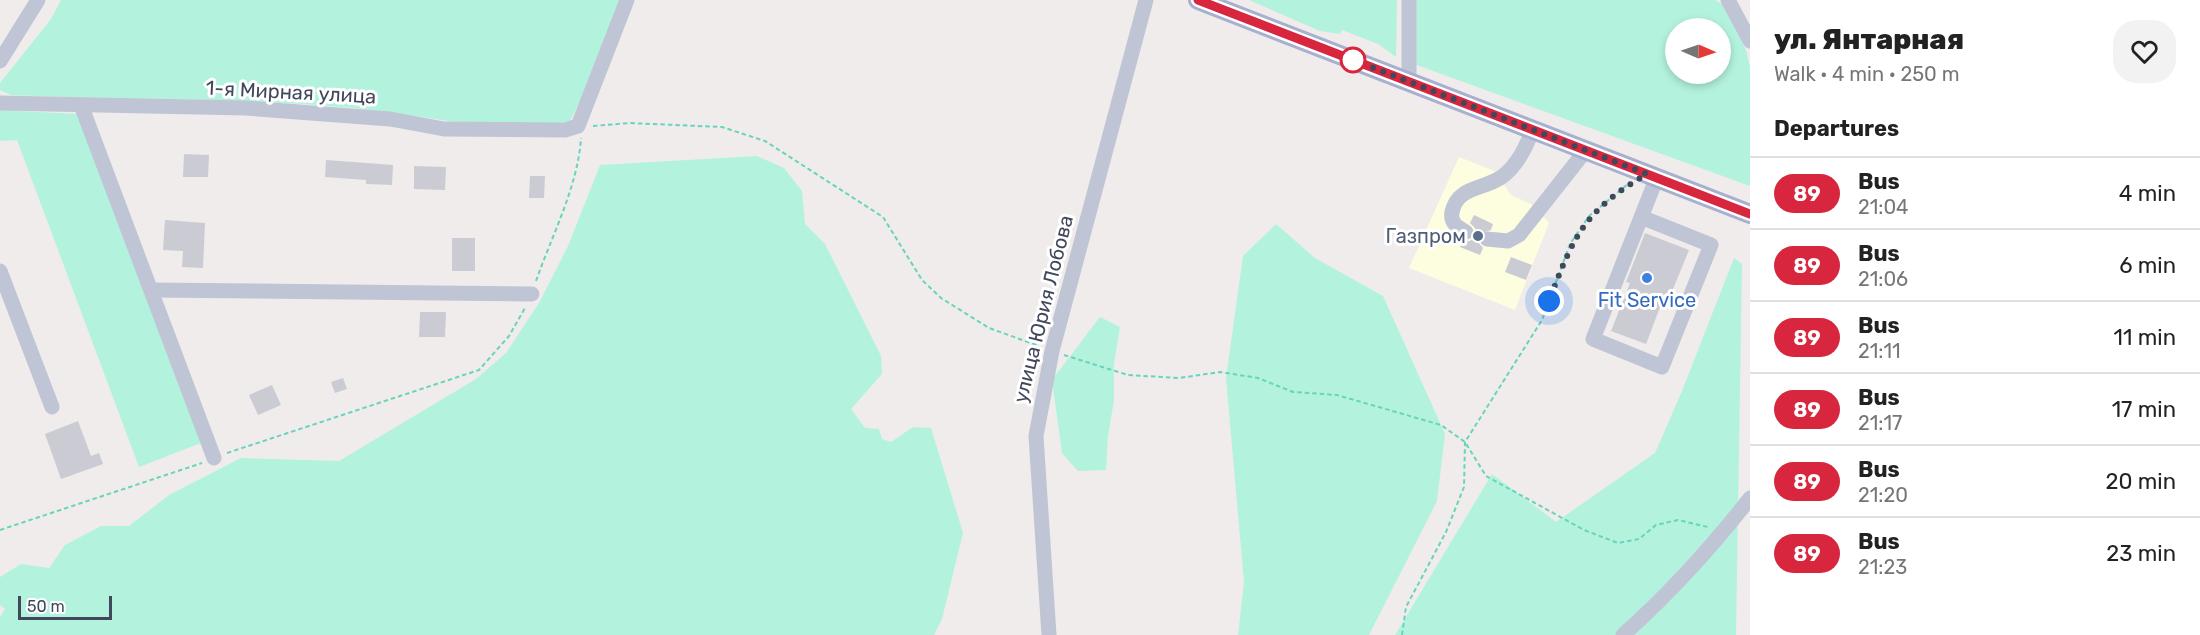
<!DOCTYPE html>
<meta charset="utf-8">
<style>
:root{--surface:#fff;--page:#f2f2f2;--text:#222;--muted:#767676;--line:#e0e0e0}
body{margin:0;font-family:Rubik,sans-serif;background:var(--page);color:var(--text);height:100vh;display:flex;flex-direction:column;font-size:22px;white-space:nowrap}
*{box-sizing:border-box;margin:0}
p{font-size:20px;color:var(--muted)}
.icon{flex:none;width:33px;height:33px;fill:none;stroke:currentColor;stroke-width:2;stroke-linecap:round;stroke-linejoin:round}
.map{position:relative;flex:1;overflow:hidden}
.panel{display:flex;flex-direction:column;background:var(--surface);width:450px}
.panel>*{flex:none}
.badge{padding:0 12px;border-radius:20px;font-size:21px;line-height:39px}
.needle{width:39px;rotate:92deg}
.tools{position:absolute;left:1665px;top:18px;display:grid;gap:12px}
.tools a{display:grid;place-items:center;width:66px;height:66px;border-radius:50%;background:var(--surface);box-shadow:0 3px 9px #0003;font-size:30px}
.scale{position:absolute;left:18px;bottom:15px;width:94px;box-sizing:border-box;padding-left:6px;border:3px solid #42485b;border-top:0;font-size:16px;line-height:21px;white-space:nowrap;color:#42485b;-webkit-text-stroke:4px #fff;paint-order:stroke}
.you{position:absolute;width:30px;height:30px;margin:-15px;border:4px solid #fff;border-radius:50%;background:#1a73e8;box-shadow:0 0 0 9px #1a73e833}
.map>.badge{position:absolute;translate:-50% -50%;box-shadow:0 0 0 3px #fff}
h2{padding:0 24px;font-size:22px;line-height:54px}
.round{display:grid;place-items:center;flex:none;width:63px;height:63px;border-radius:24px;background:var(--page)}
.overview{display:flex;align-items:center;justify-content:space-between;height:102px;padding:0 24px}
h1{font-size:28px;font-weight:800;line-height:45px}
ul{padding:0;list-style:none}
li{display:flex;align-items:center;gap:18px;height:72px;padding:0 24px;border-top:2px solid var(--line)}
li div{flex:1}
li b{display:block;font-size:22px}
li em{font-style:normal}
li .badge{min-width:66px;font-weight:700;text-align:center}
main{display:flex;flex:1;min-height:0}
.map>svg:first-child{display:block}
.commercial{fill:#fdfde0}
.green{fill:#b3f3dd;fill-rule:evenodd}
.building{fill:#cbcbd4}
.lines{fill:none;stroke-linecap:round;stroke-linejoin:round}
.path{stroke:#68d4bc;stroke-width:2;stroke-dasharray:4.5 3;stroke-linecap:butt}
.minor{stroke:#c0c5d5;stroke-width:15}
.major{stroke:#a7b0ce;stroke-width:20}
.line-casing{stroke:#fff;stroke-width:14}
.line{stroke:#d7263d;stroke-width:9}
.walk{stroke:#42485b;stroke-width:6;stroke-dasharray:0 10.8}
.stop-dot{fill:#fff;stroke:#d7263d;stroke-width:3}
.service-dot{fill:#5c6f8a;stroke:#fff;stroke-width:2}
.shop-dot{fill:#3f7fe0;stroke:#fff;stroke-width:2}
.labels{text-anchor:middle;stroke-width:6;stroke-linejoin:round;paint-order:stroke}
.street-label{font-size:20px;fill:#42485b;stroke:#fff}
.service-label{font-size:20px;fill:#4e5e75;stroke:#fff;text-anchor:end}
.shop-label{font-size:20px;fill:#366cbe;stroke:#fff}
</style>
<main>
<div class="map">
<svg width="1750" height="635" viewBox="0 0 1750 635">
<rect width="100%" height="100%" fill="#efeceb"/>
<polygon class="commercial" points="1459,157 1495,171 1511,195 1531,204 1549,223 1515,310 1409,268"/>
<g class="green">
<path d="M61,0H621L582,97L570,121C498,135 424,115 353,108C240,97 125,100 11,95L0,90V83L51,19Z"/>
<polygon points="1249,0 1397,0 1396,57 1378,44 1342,30 1340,34 1320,31"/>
<path d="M1415,0H1715L1722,4L1746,50L1750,67V186L1414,64ZM1676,28H1720V74H1676Z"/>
<polygon points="0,110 77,114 201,443 139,467 17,140 0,141"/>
<polygon points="757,156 784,168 802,191 805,224 825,244 881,356 882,374 851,409 865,428 879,429 882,439 891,442 913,427 931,428 963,533 942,619 934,635 0,635 0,617 5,609 0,605 0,577 21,564 49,568 65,545 101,526 129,526 169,495 241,458 339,461 476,379 506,353 539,303 568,246 600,165"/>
<polygon points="1276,224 1315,258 1383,296 1445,434 1437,501 1369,635 1238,635 1244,582 1226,378 1243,256"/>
<polygon points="1734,258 1742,264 1736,635 1395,635 1492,474 1556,522 1655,453 1682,391"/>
<polygon points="1100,317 1120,327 1114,364 1114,400 1108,436 1106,470 1078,471 1062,453 1052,380"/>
</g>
<g class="building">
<polygon points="184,154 209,155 208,177 183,177"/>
<polygon points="326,160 393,165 392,185 366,184 366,180 325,177"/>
<polygon points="414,166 446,167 445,190 414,189"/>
<polygon points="530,176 545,176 544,198 529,198"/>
<polygon points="1474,215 1493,224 1491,230 1479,234 1478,242 1483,248 1480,255 1460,247 1463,241 1470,241 1475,236 1475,228 1470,223"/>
<polygon points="165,220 205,223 203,268 182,267 183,251 163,250"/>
<polygon points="1645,233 1689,250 1669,299 1664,297 1646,344 1611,331 1630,283 1626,282"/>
<rect x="452" y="238" width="23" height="33"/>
<polygon points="1511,257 1532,265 1526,280 1505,272"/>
<polygon points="420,312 446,312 445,337 419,337"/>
<polygon points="343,378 347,389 335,393 331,382"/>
<polygon points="272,385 281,405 258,415 249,395"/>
<polygon points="78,421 91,456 99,453 103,464 61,479 45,434"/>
</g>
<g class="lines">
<g class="path">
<polyline points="593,126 629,123 722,127 765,141 883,217 922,280 941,298 989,328 1039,346"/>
<path d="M536,281C552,235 578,186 581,138"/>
<polyline points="1064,355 1128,375 1179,378 1220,372 1258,378 1293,392 1337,395 1441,425 1465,442 1486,476 1584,530 1618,543 1639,539 1656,525 1678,520 1708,527"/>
<polyline points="227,453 479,370 509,336 525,308"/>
<polyline points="0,530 202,463"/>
<polyline points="1402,635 1406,607 1446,532 1464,487 1465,442 1542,320 1570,244 1589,216 1628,184"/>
</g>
<g class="minor">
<polyline points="1728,0 1750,41"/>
<polyline points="0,61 38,0"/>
<polyline points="1409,81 1409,0"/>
<polyline points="0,103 246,108 390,119 444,129 565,130 578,126 627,0"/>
<polyline points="81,105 214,458"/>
<polyline points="1641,217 1711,245 1662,367 1593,339 1657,177"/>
<path d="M1466,232C1457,227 1450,223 1452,212C1458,185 1485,190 1503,176C1518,164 1526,147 1533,129"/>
<polyline points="1487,239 1508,241 1519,235 1586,150"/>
<polyline points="0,271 52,407"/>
<polyline points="152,290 532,294"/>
<polyline points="1049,635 1036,436 1052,351 1146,0"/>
<path d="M1623,635C1670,593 1711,548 1750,498"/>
</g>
<polyline class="major" points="1198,0 1750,214"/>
</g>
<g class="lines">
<g class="line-casing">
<polyline id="line" points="1198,0 1750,214"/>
</g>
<use href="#line" class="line"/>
<path class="walk" d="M1353,60L1647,174C1584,211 1574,235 1549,301"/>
</g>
<circle class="stop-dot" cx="1353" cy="60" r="12"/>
<circle class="service-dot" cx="1478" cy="236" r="6"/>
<circle class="shop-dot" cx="1647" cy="278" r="6"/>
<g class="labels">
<g class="street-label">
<text transform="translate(291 92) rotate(3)" y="7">1-я Мирная улица</text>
<text transform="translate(1043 309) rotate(-76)" y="7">улица Юрия Лобова</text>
</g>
<g class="service-label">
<text x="1466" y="243">Газпром</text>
</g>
<g class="shop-label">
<text x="1647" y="307">Fit Service</text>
</g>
</g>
</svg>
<div class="tools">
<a><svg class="needle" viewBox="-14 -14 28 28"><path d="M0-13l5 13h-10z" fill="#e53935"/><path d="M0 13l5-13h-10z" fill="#767676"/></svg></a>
</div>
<div class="scale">50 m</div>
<div class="you" style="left:1549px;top:301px"></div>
</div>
<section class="panel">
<div class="overview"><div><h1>ул. Янтарная</h1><p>Walk · 4 min · 250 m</p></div><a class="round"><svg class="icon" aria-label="heart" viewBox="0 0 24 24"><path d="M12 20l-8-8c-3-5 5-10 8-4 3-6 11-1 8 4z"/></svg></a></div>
<h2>Departures</h2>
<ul>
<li><span class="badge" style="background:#d7263d;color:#fff">89</span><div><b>Bus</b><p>21:04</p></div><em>4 min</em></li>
<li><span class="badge" style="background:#d7263d;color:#fff">89</span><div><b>Bus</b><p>21:06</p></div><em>6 min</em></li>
<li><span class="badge" style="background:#d7263d;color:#fff">89</span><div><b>Bus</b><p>21:11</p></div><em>11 min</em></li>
<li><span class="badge" style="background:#d7263d;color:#fff">89</span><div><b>Bus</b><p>21:17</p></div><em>17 min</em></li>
<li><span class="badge" style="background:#d7263d;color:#fff">89</span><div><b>Bus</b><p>21:20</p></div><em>20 min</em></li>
<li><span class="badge" style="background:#d7263d;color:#fff">89</span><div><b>Bus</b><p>21:23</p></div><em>23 min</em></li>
</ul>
</section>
</main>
